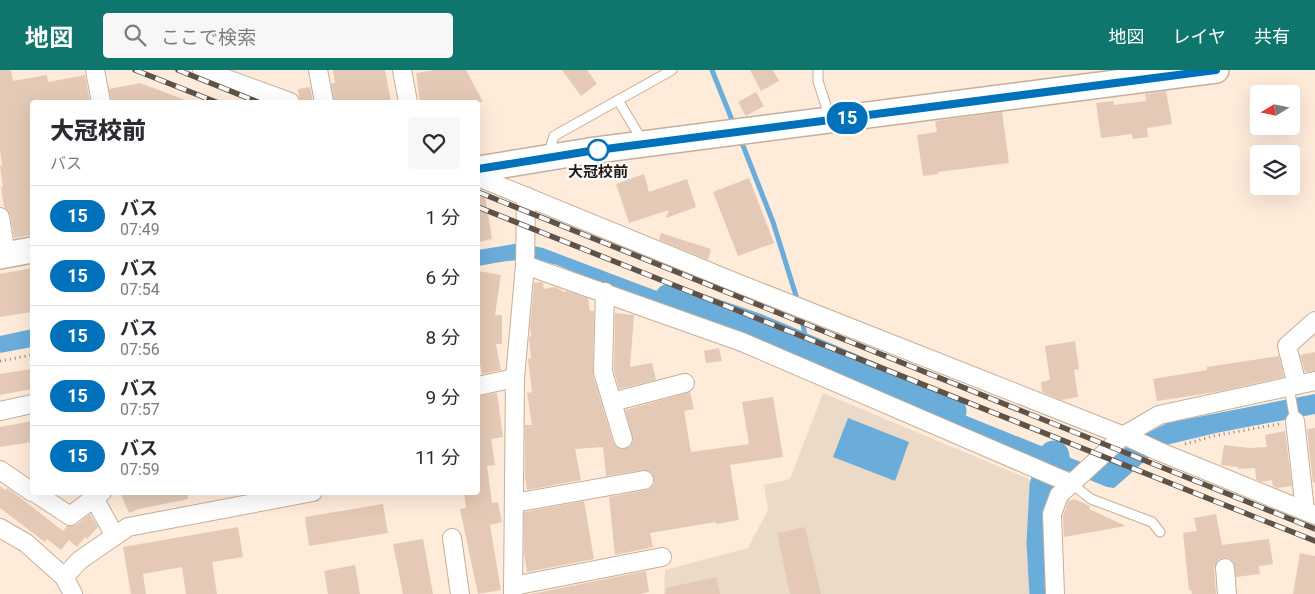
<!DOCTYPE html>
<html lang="ja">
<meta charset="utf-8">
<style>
:root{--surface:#fff;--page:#f7f7f7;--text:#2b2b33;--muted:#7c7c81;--line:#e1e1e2;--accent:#0f766e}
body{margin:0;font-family:Roboto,"Noto Sans JP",sans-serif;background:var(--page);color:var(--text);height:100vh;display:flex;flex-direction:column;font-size:19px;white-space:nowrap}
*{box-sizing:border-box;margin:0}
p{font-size:16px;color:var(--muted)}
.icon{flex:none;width:28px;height:28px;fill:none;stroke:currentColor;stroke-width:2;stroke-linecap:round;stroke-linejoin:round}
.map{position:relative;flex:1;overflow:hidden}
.side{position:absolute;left:30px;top:30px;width:450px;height:395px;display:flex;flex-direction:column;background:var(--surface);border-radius:5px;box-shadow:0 5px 20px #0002}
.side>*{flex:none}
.badge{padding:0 10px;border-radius:16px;font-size:18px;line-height:32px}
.needle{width:32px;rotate:260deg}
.tools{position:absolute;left:1250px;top:15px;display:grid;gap:10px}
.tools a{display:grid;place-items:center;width:50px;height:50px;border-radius:5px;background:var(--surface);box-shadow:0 5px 20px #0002;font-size:25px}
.map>.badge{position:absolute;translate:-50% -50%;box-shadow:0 0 0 2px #fff}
.round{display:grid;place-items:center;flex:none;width:52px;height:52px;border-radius:5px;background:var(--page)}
.headline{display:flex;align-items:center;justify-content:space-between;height:85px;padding:0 20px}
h1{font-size:24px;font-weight:800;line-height:38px}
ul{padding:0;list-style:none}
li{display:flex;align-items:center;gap:15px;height:60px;padding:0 20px;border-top:1px solid var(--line)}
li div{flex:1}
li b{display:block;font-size:19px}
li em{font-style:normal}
li .badge{min-width:55px;font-weight:700;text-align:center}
header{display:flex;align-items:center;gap:30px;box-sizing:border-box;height:70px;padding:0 25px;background:var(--accent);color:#fff}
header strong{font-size:24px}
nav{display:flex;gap:28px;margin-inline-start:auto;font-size:18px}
.search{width:350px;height:45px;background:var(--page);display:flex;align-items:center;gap:12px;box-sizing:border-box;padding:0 18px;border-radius:5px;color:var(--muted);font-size:19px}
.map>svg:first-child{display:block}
.education{fill:#ecdac9}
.water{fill:#6aaddb}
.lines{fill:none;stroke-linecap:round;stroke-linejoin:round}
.stream{stroke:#6aaddb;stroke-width:5}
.river{stroke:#6aaddb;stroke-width:31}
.building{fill:#e4cab6}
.lane-casing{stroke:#c6af9a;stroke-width:11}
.street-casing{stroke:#c6af9a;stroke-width:20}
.secondary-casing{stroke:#c6af9a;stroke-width:28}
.path{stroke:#948679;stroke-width:3;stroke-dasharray:1 4;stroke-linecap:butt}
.lane{stroke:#fff;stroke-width:9}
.street{stroke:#fff;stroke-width:18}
.secondary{stroke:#fff;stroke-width:25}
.rail-casing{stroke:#5f5348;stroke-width:5.5}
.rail{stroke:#fcfcfc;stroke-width:4;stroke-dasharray:11;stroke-linecap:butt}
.line-casing{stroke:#fff;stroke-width:11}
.line{stroke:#0072bc;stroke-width:8}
.stop-dot{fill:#fff;stroke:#0072bc;stroke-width:2.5}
.labels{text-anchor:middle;stroke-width:4.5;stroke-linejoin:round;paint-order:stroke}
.stop-label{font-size:15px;font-weight:bold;fill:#231a12;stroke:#fcfcfc}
</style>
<header>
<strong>地図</strong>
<div class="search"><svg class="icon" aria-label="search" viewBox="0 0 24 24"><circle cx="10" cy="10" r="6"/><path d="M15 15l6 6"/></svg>ここで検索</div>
<nav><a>地図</a><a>レイヤ</a><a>共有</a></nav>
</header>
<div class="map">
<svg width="1315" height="524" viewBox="0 0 1315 524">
<rect width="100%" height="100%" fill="#ffebda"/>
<polygon class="education" points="823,323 1029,409 1035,414 1042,524 664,524 665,500 748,478 768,440 764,415 790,409"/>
<g class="water">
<path d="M520,173L543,178L670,226L1098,399L1138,368L1167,353L1315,324V344L1216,363L1162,376L1114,418L1107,417L557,195C527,186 507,191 478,196V180Z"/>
<polygon points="32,259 32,277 0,283 0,266"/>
<polygon points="848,348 909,372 895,411 833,387"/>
</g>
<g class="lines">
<g class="stream">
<polyline points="712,0 734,55"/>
<polyline points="740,68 773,152 798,232"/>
<polyline points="801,242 807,279"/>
</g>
<g class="river">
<polyline points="670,229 757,259 951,341"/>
<polyline points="1045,524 1042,473 1045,416 1054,386"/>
</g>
</g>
<g class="building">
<polygon points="0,0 11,0 13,11 47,5 48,12 85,5 90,32 60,32 59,30 32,32 32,165 14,168 10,145 4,137 1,117 3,117 0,96 2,95 0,80"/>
<polygon points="333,0 385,0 391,32 334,32 331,13 335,13"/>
<polygon points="434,0 466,0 483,32 420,32 416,3"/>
<polygon points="562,0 587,0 597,14 581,26"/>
<polygon points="750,0 773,0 779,11 761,21"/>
<polygon points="140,13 188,31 187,32 111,32 109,19"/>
<polygon points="310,17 313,32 300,32 298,19"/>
<polygon points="1166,21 1172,54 1147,58 1148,67 1133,69 1132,64 1101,68 1096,33 1113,31 1114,35 1146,31 1145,24"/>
<polygon points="756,22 764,36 746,46 738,32"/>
<polygon points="1002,42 1009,93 938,102 938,104 923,106 917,65 937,62 935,51"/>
<polygon points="644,104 649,122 687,109 696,137 666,148 669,140 629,153 616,114"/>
<polygon points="749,108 774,173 738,186 713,122"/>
<polygon points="485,126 492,169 478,172 478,127"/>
<polygon points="661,163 711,179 708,190 659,170"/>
<polygon points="32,198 32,242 0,247 0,204"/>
<polygon points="478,201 501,205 495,245 502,245 502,274 496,274 501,300 482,304 478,283"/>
<polygon points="540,212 543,213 544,219 555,217 562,220 563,222 567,221 588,228 590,241 594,241 593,305 613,372 620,379 630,377 633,371 625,340 690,322 694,339 684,341 691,382 749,374 742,332 773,327 783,387 730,395 739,450 716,454 716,452 650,463 653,477 615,485 609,427 646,420 654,414 654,409 652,403 643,400 606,406 603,377 575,379 581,410 527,420 525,407 525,355 532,355 527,323 532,322 528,289 531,288 529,268 531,265 530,258 534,213"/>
<polygon points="615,243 634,245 630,297 652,293 656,310 619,319 614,301"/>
<polygon points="1075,271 1079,299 1074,300 1078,327 1061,330 1042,322 1041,312 1050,310 1045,276"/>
<polygon points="719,278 722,291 706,293 704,281"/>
<polygon points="1315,282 1315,301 1305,302 1300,285"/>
<polygon points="1279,286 1284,307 1216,322 1157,331 1153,309 1207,300 1207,297"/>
<polygon points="32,299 32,319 0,325 0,304"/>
<polygon points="497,323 503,367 491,369 495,395 487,396 492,433 498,432 502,452 490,455 501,520 478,524 460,439 466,438 464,422 478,422 478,326"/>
<polygon points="32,351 32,372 0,377 0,357"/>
<polygon points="1315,358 1315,412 1313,413 1307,359"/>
<polygon points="1285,361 1292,416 1277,418 1273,416 1272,410 1261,412 1256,409 1255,398 1238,399 1238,397 1221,395 1224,375 1249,378 1267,377 1265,365"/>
<polygon points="0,416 5,420 7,418 9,419 63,461 67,456 76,455 90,444 98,457 87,469 85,467 77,477 69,470 61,480 47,469 45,472 0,438"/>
<polygon points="120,422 187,422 188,429 139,439 129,443"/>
<polygon points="1074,429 1090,436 1089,439 1126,456 1064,467 1063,446 1068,431"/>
<polygon points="584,431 594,489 527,502 524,484 524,442"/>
<polygon points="383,434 388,463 309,476 305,447"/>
<polygon points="1216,444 1222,475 1269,469 1273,494 1259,496 1260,504 1236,507 1233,492 1229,488 1219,489 1214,498 1216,524 1192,524 1191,520 1189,520 1183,463 1197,461 1194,448"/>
<polygon points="238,457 243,487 212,492 217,524 186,524 182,497 143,504 146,524 131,524 123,477"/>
<polygon points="805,457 821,524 790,524 777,463"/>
<polygon points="423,469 433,524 403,524 393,474"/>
<polygon points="1300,483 1315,486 1315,524 1293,524"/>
<polygon points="355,495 360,524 328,524 324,501"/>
<polygon points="646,501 649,522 640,524 531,524"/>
<polygon points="716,507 720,524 666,524 666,518"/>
</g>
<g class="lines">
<g class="lane-casing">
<g id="lane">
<polyline points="818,0 818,11 830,48"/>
<polyline points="618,30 643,72"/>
<polyline points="548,85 554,66 672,0"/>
<polyline points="1289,317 1295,351"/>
<polyline points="1072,414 1091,429 1152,452 1160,462"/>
</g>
</g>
<g class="street-casing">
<g id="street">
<polyline points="95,0 101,32"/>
<polyline points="202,0 290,32"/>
<polyline points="318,0 324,32"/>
<polyline points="402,0 408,32"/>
<polyline points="478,107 732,211 1132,369 1158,381 1315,445"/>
<polyline points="0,147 6,184"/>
<polyline points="525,195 742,272 1072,414"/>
<polyline points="605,222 603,302 623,369"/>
<polyline points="1297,315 1287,276 1315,251"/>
<polyline points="478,316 515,308"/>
<polyline points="612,332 685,313"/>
<polyline points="0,341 32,334"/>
<polyline points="1295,351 1305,440"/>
<polyline points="0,400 32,422"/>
<polyline points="34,422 70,446 102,422"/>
<polyline points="94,428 115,466"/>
<polyline points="514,433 644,410"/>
<polyline points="0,458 26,473 64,507 73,524"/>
<polyline points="452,468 460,524"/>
<polyline points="1225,498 1227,524"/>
<polyline points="64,507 80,490 128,457 313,422"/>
<polyline points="513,516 662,487"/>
<polyline points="513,524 515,308 525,195 526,126"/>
<polyline points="1055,524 1052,444 1059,425 1123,366 1159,345 1315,311"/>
</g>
</g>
<g class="secondary-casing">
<g id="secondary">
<polyline points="478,99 589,81 1216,0"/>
<polyline points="0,186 32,180"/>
</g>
</g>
<g class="path">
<polyline points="0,291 32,285"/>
<polyline points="1185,374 1213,366 1279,354"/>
</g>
<use href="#lane" class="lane"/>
<use href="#street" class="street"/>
<use href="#secondary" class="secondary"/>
<g class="rail-casing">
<g id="rail">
<polyline points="135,0 216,32"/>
<polyline points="178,0 258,32"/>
<polyline points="478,122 1315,459"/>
<polyline points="478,137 1315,471"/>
</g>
</g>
<use href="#rail" class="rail"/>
</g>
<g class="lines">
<g class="line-casing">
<polyline id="line" points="478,99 590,81 1216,0"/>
</g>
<use href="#line" class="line"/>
</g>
<circle class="stop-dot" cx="598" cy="80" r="10"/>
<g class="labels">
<g class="stop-label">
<text x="598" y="107">大冠校前</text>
</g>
</g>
</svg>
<div class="tools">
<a><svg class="needle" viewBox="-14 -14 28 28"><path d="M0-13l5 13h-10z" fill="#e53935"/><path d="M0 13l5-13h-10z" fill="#7c7c81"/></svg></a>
<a><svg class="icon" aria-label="layers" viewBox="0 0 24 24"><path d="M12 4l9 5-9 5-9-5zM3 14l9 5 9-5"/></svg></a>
</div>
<b class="badge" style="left:847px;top:48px;background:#0072bc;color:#fff">15</b>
<section class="side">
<div class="headline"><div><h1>大冠校前</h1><p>バス</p></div><a class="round"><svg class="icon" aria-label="heart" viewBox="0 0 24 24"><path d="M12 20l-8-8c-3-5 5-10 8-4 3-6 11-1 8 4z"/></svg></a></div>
<ul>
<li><span class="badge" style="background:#0072bc;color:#fff">15</span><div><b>バス</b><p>07:49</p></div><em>1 分</em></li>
<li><span class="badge" style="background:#0072bc;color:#fff">15</span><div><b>バス</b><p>07:54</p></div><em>6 分</em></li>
<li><span class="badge" style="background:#0072bc;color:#fff">15</span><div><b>バス</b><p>07:56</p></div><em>8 分</em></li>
<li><span class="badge" style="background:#0072bc;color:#fff">15</span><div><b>バス</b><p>07:57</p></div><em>9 分</em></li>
<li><span class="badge" style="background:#0072bc;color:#fff">15</span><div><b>バス</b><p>07:59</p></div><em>11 分</em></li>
</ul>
</section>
</div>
